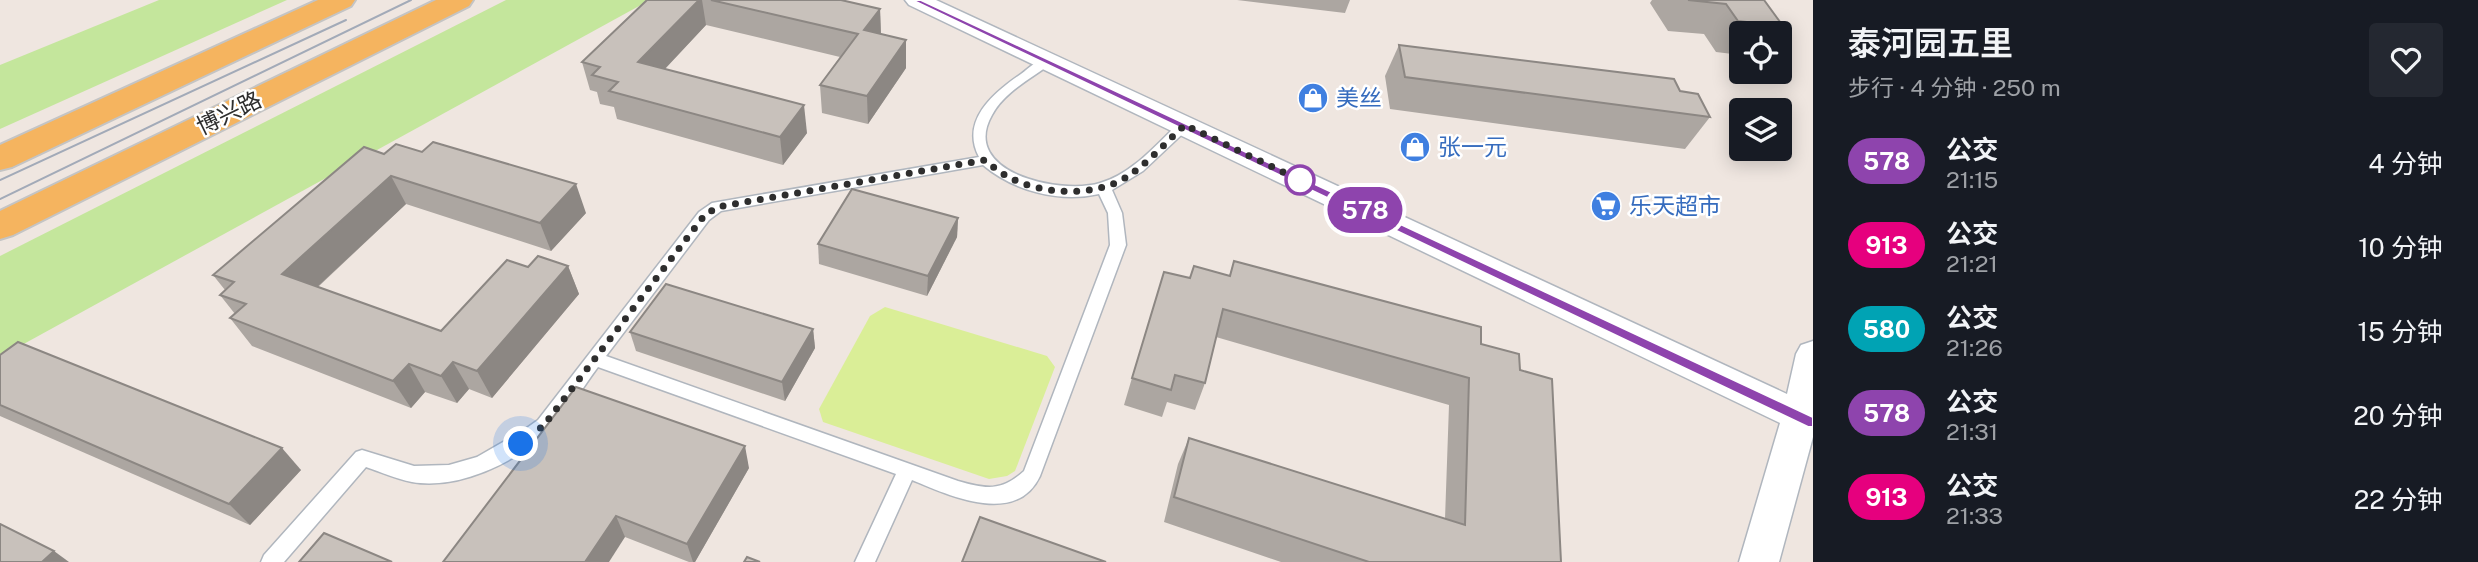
<!DOCTYPE html>
<html lang="zh">
<meta charset="utf-8">
<style>
:root{--surface:#171b24;--page:#242831;--text:#f1f3f6;--muted:#9ea1a6}
body{margin:0;font-family:"Public Sans","Noto Sans SC",sans-serif;background:var(--page);color:var(--text);height:100vh;display:flex;flex-direction:column;font-size:26px;white-space:nowrap}
*{box-sizing:border-box;margin:0}
p{font-size:23px;color:var(--muted)}
.icon{flex:none;width:38px;height:38px;fill:none;stroke:currentColor;stroke-width:2;stroke-linecap:round;stroke-linejoin:round}
.map{position:relative;flex:1;overflow:hidden}
.drawer{display:flex;flex-direction:column;background:var(--surface);width:665px}
.drawer>*{flex:none}
.badge{padding:0 14px;border-radius:23px;font-size:24px;line-height:46px}
.fabs{position:absolute;left:1729px;top:21px;display:grid;gap:14px}
.fabs a{display:grid;place-items:center;width:63px;height:63px;border-radius:7px;background:var(--surface);box-shadow:0 4px 18px #0003;font-size:35px}
.you{position:absolute;width:35px;height:35px;margin:-18px;border:5px solid #fff;border-radius:50%;background:#1a73e8;box-shadow:0 0 0 10px #1a73e833}
.map>.badge{position:absolute;translate:-50% -50%;box-shadow:0 0 0 4px #fff}
.round{display:grid;place-items:center;flex:none;width:74px;height:74px;border-radius:7px;background:var(--page)}
.headline{display:flex;align-items:center;justify-content:space-between;height:119px;padding:0 35px}
h1{font-size:33px;font-weight:600;line-height:52px}
ul{padding:0;list-style:none}
li{display:flex;align-items:center;gap:21px;height:84px;padding:0 35px}
li div{flex:1}
li b{display:block;font-size:26px}
li em{font-style:normal}
li .badge{min-width:77px;font-weight:700;text-align:center}
main{display:flex;flex:1;min-height:0}
.map>svg:first-child{display:block}
.green{fill:#c4e69c}
.pitch{fill:#daee97}
.lines{fill:none;stroke-linecap:round;stroke-linejoin:round}
.lane-casing{stroke:#b0b6be;stroke-width:3}
.street-casing{stroke:#b0b6be;stroke-width:3}
.primary-casing{stroke:#c4c4c4;stroke-width:4}
.lane{fill:#fff;fill-rule:evenodd}
.street{fill:#fff;fill-rule:evenodd}
.primary{fill:#f5b45f;fill-rule:evenodd}
.tram{stroke:#a2aab8;stroke-width:2}
.wall{fill:#aca6a1}
.shaded-wall{fill:#8c8783}
.building{fill:#c8c1bb;stroke:#8c8783;stroke-width:2}
.line{fill:#8e44ad;stroke:#fff;stroke-width:2}
.walk{stroke:#2e2e2e;stroke-width:7;stroke-dasharray:0 12.6}
.stop-dot{fill:#fff;stroke:#8e44ad;stroke-width:3.5}
.labels{text-anchor:middle;stroke-width:5;stroke-linejoin:round;paint-order:stroke}
.shop-label{font-size:23px;fill:#366cbe;stroke:#fff;text-anchor:start}
.street-label{font-size:23px;fill:#2e2e2e;stroke:#fff}
</style>
<main>
<div class="map">
<svg width="1813" height="562" viewBox="0 0 1813 562">
<rect width="100%" height="100%" fill="#efe6e0"/>
<g class="green">
<polygon points="159,0 287,0 0,129 0,65"/>
<polygon points="506,0 650,0 0,357 0,256"/>
</g>
<polygon class="pitch" points="885,307 1047,356 1055,367 1015,471 1007,476 989,479 823,422 819,409 870,316"/>
<g class="lines">
<g class="lane-casing">
<path id="lane" d="M1048,56L1052,57V63C1032,78 1004,92 992,115C959,173 1061,195 1100,183C1132,174 1157,144 1180,122L1185,121L1192,125L1143,171L1112,190L1122,213L1126,245L1040,476C1016,527 948,495 912,480L875,562H855L896,474L598,367C582,388 568,414 549,431C515,463 458,490 412,482C396,479 381,472 366,467L284,562H261L264,555L356,452L362,450L414,466L449,465L477,457L524,430L538,420L699,212L712,203L979,157C960,121 993,93 1021,74C1029,68 1038,59 1048,56ZM983,165C1014,191 1059,203 1099,194L1108,213L1110,245L1024,471C1001,492 986,489 958,481L606,356L709,220L721,211Z"/>
</g>
<g class="street-casing">
<polygon id="street" points="905,0 936,0 1787,394 1796,354 1801,345 1813,341 1813,437 1779,562 1739,562 1780,423 909,5"/>
</g>
<g class="primary-casing">
<g id="primary">
<polygon points="318,0 355,0 351,6 12,167 0,170 0,145"/>
<polygon points="436,0 473,0 469,6 13,235 0,239 0,211"/>
</g>
</g>
<use href="#lane" class="lane"/>
<use href="#street" class="street"/>
<use href="#primary" class="primary"/>
<g class="tram">
<polyline points="0,180 346,20"/>
<polyline points="0,199 411,0"/>
</g>
</g>
<g class="wall">
<polygon points="647,0 841,0 880,9 881,34 906,68 868,124 822,113 820,85 840,57 706,25 665,69 807,133 783,165 617,119 614,107 600,104 597,92 590,90 582,62"/>
<polygon points="1237,0 1350,0 1345,13"/>
<polygon points="1652,0 1764,0 1783,26 1777,33 1741,33 1741,55 1716,52 1704,34 1668,31 1650,3"/>
<polygon points="1399,45 1680,91 1710,117 1685,149 1390,109 1385,76"/>
<polygon points="384,154 586,213 551,251 406,204 318,287 441,331 528,267 568,266 579,294 492,398 469,389 457,403 425,392 411,408 252,346 230,318 235,314 220,295 225,290 213,275"/>
<polygon points="958,218 957,237 927,296 819,264 818,244"/>
<polygon points="1234,261 1481,344 1520,370 1561,562 1281,562 1164,522 1178,464 1189,438 1445,519 1449,405 1216,337 1205,383 1195,410 1167,402 1162,417 1124,405 1132,378 1190,278 1229,276"/>
<polygon points="813,329 815,348 785,401 636,351 630,332"/>
<polygon points="0,355 301,470 250,525 0,416"/>
<polygon points="749,468 695,562 689,562 625,537 443,562"/>
</g>
<g class="shaded-wall">
<polygon points="699,0 702,0 706,25 645,90 638,62"/>
<polygon points="880,9 881,37 864,30"/>
<polygon points="906,40 906,68 868,124 867,96"/>
<polygon points="804,105 807,133 783,165 780,137"/>
<polygon points="391,176 406,204 301,302 282,274"/>
<polygon points="576,184 586,213 551,251 540,223"/>
<polygon points="958,218 957,237 927,296 928,276"/>
<polygon points="568,266 579,294 492,398 477,371"/>
<polygon points="813,329 815,348 785,401 782,382"/>
<polygon points="453,362 469,389 457,403 441,376"/>
<polygon points="409,364 425,392 411,408 393,381"/>
<polygon points="745,446 749,468 695,562 693,562 687,544"/>
<polygon points="282,448 301,470 250,525 229,504"/>
<polygon points="616,516 625,537 609,562 585,562"/>
<polygon points="54,551 69,562 42,562"/>
</g>
<g class="building">
<polygon points="647,0 699,0 638,62 804,105 780,137 609,91 618,82 592,75 600,67 582,62"/>
<polygon points="711,0 841,0 880,9 864,30 906,40 867,96 820,85 858,34"/>
<polygon points="1688,0 1764,0 1783,26 1738,21 1726,4"/>
<polygon points="1399,45 1674,79 1680,91 1698,94 1710,117 1405,77"/>
<polygon points="433,142 576,184 540,223 391,176 282,274 441,331 507,260 528,267 538,256 568,266 477,371 453,362 441,376 409,364 393,381 230,318 246,304 220,295 234,282 213,275 364,147 384,154 396,144 422,152"/>
<polygon points="852,189 958,218 928,276 818,244"/>
<polygon points="1234,261 1481,327 1481,344 1519,354 1520,370 1552,379 1561,562 1369,562 1174,497 1189,438 1465,525 1469,378 1223,309 1205,383 1175,375 1171,390 1132,378 1164,272 1190,278 1194,266 1230,276"/>
<polygon points="666,284 813,329 782,382 630,332"/>
<polygon points="18,342 282,448 229,504 0,405 0,355"/>
<polygon points="576,387 745,446 687,544 616,516 585,562 443,562"/>
<polygon points="980,517 1106,562 962,562"/>
<polygon points="0,524 54,551 42,562 0,562"/>
<polygon points="324,533 392,562 299,562"/>
<polygon points="747,557 760,562 744,562"/>
</g>
<polygon class="line" points="912,0 921,0 1813,417 1813,427 1808,427"/>
<g class="lines">
<path class="walk" d="M521,444L544,425L704,216L717,207L985,160C992,166 999,172 1007,176C1040,195 1096,198 1128,176C1149,162 1167,141 1185,125L1304,182L1300,180"/>
</g>
<defs>
<g id="shop-disc" transform="scale(1.575)"><circle r="9.5" fill="#3f7fe0" stroke="#fff"/><path d="M-5-2.5h2.3a2.7 3.5 0 0 1 5.4 0H5L5.5 6h-11ZM-1.5-2.5h3a1.5 2.3 0 0 0-3 0Z" fill="#fff"/></g>
<g id="supermarket-disc" transform="scale(1.575)"><circle r="9.5" fill="#3f7fe0" stroke="#fff"/><path d="M-6-5.5h2.5l.6 2H6L4.5 2H-2.5L-4.4-4H-6ZM-1.5 3.2a1.3 1.3 0 1 0 .1 0ZM3 3.2a1.3 1.3 0 1 0 .1 0Z" fill="#fff"/></g>
</defs>
<g fill-rule="evenodd">
<use href="#shop-disc" x="1313" y="98"/>
<use href="#shop-disc" x="1415" y="147"/>
<use href="#supermarket-disc" x="1606" y="206"/>
</g>
<circle class="stop-dot" cx="1300" cy="180" r="14"/>
<g class="labels">
<g class="shop-label">
<text x="1336" y="106">美丝</text>
<text x="1438" y="155">张一元</text>
<text x="1629" y="214">乐天超市</text>
</g>
<g class="street-label">
<text transform="translate(229 113) rotate(-26)" y="8">博兴路</text>
</g>
</g>
</svg>
<div class="fabs">
<a><svg class="icon" aria-label="locate" viewBox="0 0 24 24"><circle cx="12" cy="12" r="6"/><path d="M12 2v4M12 18v4M2 12h4M18 12h4"/></svg></a>
<a><svg class="icon" aria-label="layers" viewBox="0 0 24 24"><path d="M12 4l9 5-9 5-9-5zM3 14l9 5 9-5"/></svg></a>
</div>
<div class="you" style="left:521px;top:444px"></div>
<b class="badge" style="left:1365px;top:210px;background:#8e44ad;color:#fff">578</b>
</div>
<section class="drawer">
<div class="headline"><div><h1>泰河园五里</h1><p>步行 · 4 分钟 · 250 m</p></div><a class="round"><svg class="icon" aria-label="heart" viewBox="0 0 24 24"><path d="M12 20l-8-8c-3-5 5-10 8-4 3-6 11-1 8 4z"/></svg></a></div>
<ul>
<li><span class="badge" style="background:#8e44ad;color:#fff">578</span><div><b>公交</b><p>21:15</p></div><em>4 分钟</em></li>
<li><span class="badge" style="background:#e6007e;color:#fff">913</span><div><b>公交</b><p>21:21</p></div><em>10 分钟</em></li>
<li><span class="badge" style="background:#00a3b4;color:#fff">580</span><div><b>公交</b><p>21:26</p></div><em>15 分钟</em></li>
<li><span class="badge" style="background:#8e44ad;color:#fff">578</span><div><b>公交</b><p>21:31</p></div><em>20 分钟</em></li>
<li><span class="badge" style="background:#e6007e;color:#fff">913</span><div><b>公交</b><p>21:33</p></div><em>22 分钟</em></li>
</ul>
</section>
</main>
